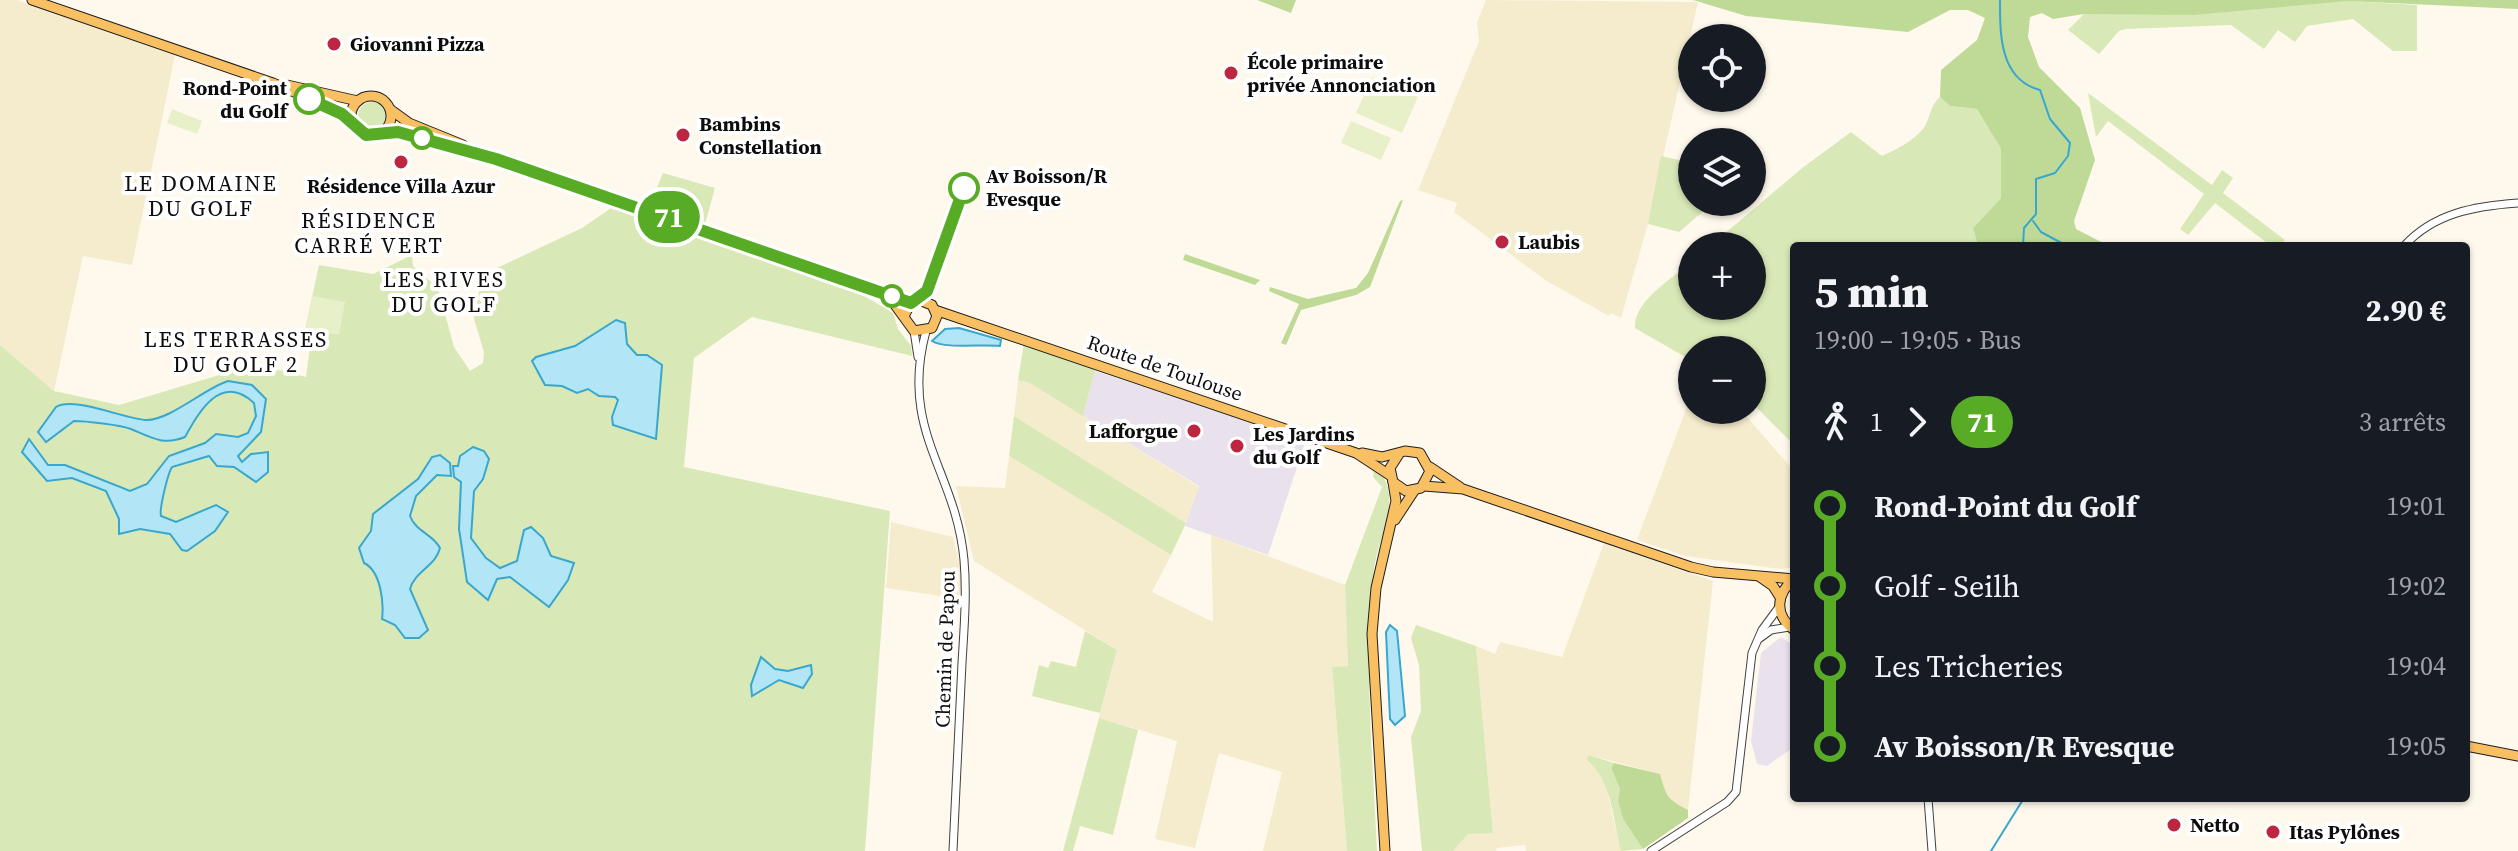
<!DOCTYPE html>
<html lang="fr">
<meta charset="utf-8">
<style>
:root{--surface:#171b24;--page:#242831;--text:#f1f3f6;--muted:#9ea1a6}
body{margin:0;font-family:"Source Serif 4",serif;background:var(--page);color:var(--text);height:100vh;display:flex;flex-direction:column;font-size:30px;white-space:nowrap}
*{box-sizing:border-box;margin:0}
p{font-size:26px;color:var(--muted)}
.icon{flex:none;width:44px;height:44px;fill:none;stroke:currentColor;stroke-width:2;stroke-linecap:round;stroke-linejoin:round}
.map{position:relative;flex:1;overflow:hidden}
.panel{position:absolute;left:1790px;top:242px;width:680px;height:560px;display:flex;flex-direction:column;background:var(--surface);border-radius:8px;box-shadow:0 2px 6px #0004}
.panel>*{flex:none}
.badge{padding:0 16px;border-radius:26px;font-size:28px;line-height:52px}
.fabs{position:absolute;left:1678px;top:24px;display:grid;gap:16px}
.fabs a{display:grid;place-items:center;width:88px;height:88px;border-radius:50%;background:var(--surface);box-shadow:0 2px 6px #0004;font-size:40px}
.map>.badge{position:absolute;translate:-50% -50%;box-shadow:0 0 0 4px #fff}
.legs{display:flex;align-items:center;gap:12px;height:88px;padding:0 24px;font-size:26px}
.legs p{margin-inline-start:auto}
.headline{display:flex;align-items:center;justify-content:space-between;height:136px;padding:0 24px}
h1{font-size:44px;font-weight:800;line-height:60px}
ul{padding:0 24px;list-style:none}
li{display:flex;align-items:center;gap:28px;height:80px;font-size:30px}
li i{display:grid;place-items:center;width:12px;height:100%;margin:0 10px;background:currentColor}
li i::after{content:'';width:20px;height:20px;margin:-10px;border:6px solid;border-radius:50%;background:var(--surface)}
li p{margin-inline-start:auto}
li:first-child i{background:linear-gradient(#0000 50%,currentColor 0)}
li:last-child i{background:linear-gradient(currentColor 50%,#0000 0)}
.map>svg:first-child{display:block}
.industrial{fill:#e9e1ec}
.farmland{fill:#f5eccd}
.green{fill:#d8e9b7}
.forest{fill:#beda96}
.pitch{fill:#e8f0c9}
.water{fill:#b2e6f6;stroke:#39a7cd;stroke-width:2}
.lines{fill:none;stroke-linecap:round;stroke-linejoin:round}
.stream{stroke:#39a7cd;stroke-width:2}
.minor-casing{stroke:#404040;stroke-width:9}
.major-casing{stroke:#1e1e1e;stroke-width:11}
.minor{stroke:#fff;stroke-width:7}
.major{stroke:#f9c063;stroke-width:9}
.line-1-casing{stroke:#fff;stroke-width:18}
.line-1{stroke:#58ac25;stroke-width:12}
.poi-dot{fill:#bd2541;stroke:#fff;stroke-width:3}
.stop-1-dot{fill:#fff;stroke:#58ac25;stroke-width:4}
.labels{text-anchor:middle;stroke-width:8;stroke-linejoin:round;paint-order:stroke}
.poi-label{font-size:20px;font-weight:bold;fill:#0d0d0d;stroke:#fff;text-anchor:start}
.stop-label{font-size:20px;font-weight:bold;fill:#0d0d0d;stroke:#fff;text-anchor:end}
.street-label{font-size:20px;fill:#0d0d0d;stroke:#fff}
.neighbourhood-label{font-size:22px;letter-spacing:2px;fill:#0d0d0d;stroke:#fff}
</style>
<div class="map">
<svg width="2518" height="851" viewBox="0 0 2518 851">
<rect width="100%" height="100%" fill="#fff9ed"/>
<g class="industrial">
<polygon points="1095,371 1306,440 1268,555 1185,526 1199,486 1083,416"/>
<polygon points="1781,637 1794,646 1794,747 1767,766 1757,764 1751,741 1761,653"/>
</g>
<g class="farmland">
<polygon points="0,0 17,0 175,55 132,265 83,256 54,391 0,345"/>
<polygon points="1486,0 1698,2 1648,224 1621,318 1611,313 1609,316 1545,280 1454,212 1457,203 1418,190 1479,41 1477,23"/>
<polygon points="1018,380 1030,383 1199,487 1186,523 1014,416"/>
<polygon points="1692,393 1692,410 1741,410 1794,471 1794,567 1780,569 1685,556 1637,540"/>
<polygon points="1009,456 1171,555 1152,592 1213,622 1211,535 1345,585 1348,666 1332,668 1347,851 1263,851 1282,772 1219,753 1195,848 1155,839 1177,741 1099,718 1117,650 974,561 956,486 1005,488"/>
<polygon points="891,522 953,537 961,569 961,599 886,588"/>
<polygon points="1604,543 1713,581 1688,810 1675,806 1667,797 1660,774 1589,755 1586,759 1600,771 1606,786 1621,851 1526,851 1525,845 1497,848 1496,851 1453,851 1468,834 1493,832 1476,646 1495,654 1500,642 1562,657"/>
</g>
<g class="green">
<polygon points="2348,1 2417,5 2417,51 2393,51 2353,19 2307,26 2295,42 2278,30 2264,49 2231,25 2126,29 2119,31 2099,54 2068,30 2084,14"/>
<polygon points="2088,93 2212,185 2222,170 2233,178 2223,193 2285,240 2280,246 2271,246 2215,203 2188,235 2180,229 2204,194 2108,121 2096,137"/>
<path d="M1940,97L1950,106L1977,109L2001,149V198L1973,228L1978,246H1794V445L1752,403V350H1692V361L1635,328C1633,301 1674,277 1692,262V306H1752V246H1710L1801,169L1851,132L1882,156C1896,150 1917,139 1925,126C1931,115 1930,106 1940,97Z"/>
<circle cx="372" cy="116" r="14"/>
<polygon points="1661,156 1692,163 1692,202 1714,202 1679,232 1648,224"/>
<polygon points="663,173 715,188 705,224 650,205"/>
<polygon points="617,204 860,286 867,293 866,297 893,313 898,329 911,346 912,356 752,317 694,358 684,467 890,511 865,851 0,851 0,345 54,391 119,405 256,364 306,377 312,332 305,330 319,265 373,274 412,255 413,266 438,288 454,347 470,371 483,363 484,352 474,319 482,275 582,228"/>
<polygon points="1024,343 1096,367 1083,416 1030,383 1018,380"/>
<polygon points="1014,416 1186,523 1171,555 1009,456"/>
<path d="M1374,467C1407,493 1377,537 1374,570C1363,663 1373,757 1377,851H1347L1332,667L1348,666L1345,585L1382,487L1373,477Z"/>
<polygon points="1416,625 1476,646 1493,833 1468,834 1453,851 1422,851 1411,737 1421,711 1419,665 1411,638"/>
<polygon points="1085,631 1117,650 1100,713 1032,696 1039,665 1048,668 1051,661 1076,667"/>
<polygon points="1099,718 1138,730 1113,835 1080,826 1073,851 1063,851"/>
<path d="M1589,755L1614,763L1611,768L1620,789L1618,801L1623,819L1643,849L1621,851C1613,819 1612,780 1586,759Z"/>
</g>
<g class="forest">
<polygon points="1257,0 1296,0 1291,13"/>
<polygon points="1693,0 2518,0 2518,9 2348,1 2193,15 2084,14 2053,19 2042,13 2030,17 2028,37 2039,67 2080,108 2095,160 2074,221 2076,229 2109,246 1978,246 1973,228 2001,198 2001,149 1977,109 1950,106 1940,97 1941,70 1977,40 1985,18 1968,10 1950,10 1908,32 1746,16"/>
<polygon points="1403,200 1370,287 1356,295 1301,310 1286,345 1281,343 1299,304 1269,291 1270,287 1308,299 1356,288 1368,273 1400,201"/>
<polygon points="1185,254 1260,280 1255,285 1183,260"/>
<path d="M1614,763L1660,774C1667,798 1667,799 1688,810V818L1643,849L1623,819L1618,801L1620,789L1611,768Z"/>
</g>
<g class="pitch">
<polygon points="1372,77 1418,97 1402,133 1356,113"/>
<polygon points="172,109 202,121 197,134 167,123"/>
<polygon points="1351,121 1391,138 1381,160 1341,143"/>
<polygon points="312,296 345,302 339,335 306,329"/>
</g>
<g class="water">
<polygon points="616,320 625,323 627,344 637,355 647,355 662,365 656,439 613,425 612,417 618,400 615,397 599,396 588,389 577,393 562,386 545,385 532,361 536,357 575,346"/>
<path d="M959,328L1001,340L1000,346C981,344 945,349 932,341L945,329Z"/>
<path d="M228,381L252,385L266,399L261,432L238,456L242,462L251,454L268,452V472L256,482L234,467L217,466L209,456L172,467C168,473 159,509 161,516L176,522L216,505L228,512L215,531L187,551L182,550L170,534L140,529L119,534V519L106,491L72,478L47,481L22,452L29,439L48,465H65L130,491L147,484L169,456L205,443L216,434L238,437L248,433L256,416L254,403C221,372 199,412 185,437C163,446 150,437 131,429C121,425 85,421 74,421L46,442L38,432L56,407C73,396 125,419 146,420C169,421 205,388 228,381Z"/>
<polygon points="473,447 484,451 489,459 483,479 474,491 471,538 486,558 500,568 517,561 524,530 531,527 543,538 551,556 574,563 568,580 549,607 510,577 497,579 488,600 467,582 459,529 461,482 454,477 453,466 458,466 460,456"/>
<path d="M440,455L450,463L451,476L437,475L416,496L410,516C416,532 433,534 440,548C436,566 415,571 410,589L428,630L419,638H405L395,625L382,619C384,603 381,571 364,563L359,548L371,531L373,514L418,479L432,457Z"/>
<polygon points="1390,625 1397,631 1405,716 1395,725 1390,719 1386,632"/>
<polygon points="761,657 775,669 788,671 811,665 812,674 803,688 779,680 752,696 751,685"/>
</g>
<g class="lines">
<g class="stream">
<path d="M2000,0C2000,33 1999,79 2040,90L2050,119L2070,143L2068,156L2055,173L2036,179V214L2024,228L2023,246"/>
<polyline points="2033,221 2041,232 2067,246"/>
<polyline points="1991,851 2024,798"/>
</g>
<g class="minor-casing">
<g id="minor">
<path d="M2404,246C2434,213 2475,206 2518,203"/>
<polyline points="914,331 918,357"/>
<path d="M926,331C899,432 956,470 964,560C967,594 964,629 962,663C959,726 956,788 953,851"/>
<polyline points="1760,638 1771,630 1789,627"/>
<polyline points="1928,798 1932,851"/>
<polyline points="1651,851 1727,802 1736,792 1752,653 1762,630 1779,607"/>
</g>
</g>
<g class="major-casing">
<g id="major">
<polyline points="32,0 273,83 332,108 353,124"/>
<polyline points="287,85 358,101"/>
<circle cx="371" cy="116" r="20"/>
<polyline points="391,110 409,123 463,145"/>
<polyline points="383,132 398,132 496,159 911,303"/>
<polyline points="890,298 914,331 932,328 937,316 932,305 919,300 911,303 904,316"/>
<polyline points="935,310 1356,453 1391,476"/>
<polyline points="1362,453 1382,457 1405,451 1420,453 1430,471 1421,488 1406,491 1393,482 1390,468 1399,454"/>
<polyline points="1430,467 1460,487"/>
<polyline points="1424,486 1463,489 1691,567 1713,572 1794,579"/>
<polyline points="1395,520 1414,491"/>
<polyline points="1760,577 1773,586 1780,597"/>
<path d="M1794,579C1776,594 1774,615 1794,630"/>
<polyline points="2466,746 2518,756"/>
<polyline points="1385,851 1372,634 1376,588 1396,501 1393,482"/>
</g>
</g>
<use href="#minor" class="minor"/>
<use href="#major" class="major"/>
</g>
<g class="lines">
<g class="line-1-casing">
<polyline id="line-1" points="309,99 342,114 366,135 398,132 496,159 911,303 927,291 964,188"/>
</g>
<use href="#line-1" class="line-1"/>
</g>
<g class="poi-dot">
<circle cx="334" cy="44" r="8"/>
<circle cx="1231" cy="73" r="8"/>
<circle cx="683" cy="135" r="8"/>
<circle cx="401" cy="162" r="8"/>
<circle cx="1502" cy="242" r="8"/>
<circle cx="1194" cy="431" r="8"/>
<circle cx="1237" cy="446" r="8"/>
<circle cx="2174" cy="825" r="8"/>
<circle cx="2273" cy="832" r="8"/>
</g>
<g class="stop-1-dot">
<circle cx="309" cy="99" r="14"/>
<circle cx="422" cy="138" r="10"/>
<circle cx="964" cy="188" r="14"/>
<circle cx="892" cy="296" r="10"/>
</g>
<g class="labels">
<g class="poi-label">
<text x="350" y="51">Giovanni Pizza</text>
<text x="1247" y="69">École primaire<tspan x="1247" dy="23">privée Annonciation</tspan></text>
<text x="699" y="131">Bambins<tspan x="699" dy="23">Constellation</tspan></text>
<text x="401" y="193" text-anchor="middle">Résidence Villa Azur</text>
<text x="1518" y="249">Laubis</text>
<text x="1178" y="438" text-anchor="end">Lafforgue</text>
<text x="1253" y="441">Les Jardins<tspan x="1253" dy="23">du Golf</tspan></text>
<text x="2190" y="832">Netto</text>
<text x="2289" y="839">Itas Pylônes</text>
</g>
<g class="stop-label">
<text x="287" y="95">Rond-Point<tspan x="287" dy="23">du Golf</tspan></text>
<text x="986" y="183" text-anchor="start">Av Boisson/R<tspan x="986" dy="23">Evesque</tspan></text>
</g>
<g class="street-label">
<text transform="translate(1165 368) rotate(19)" y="7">Route de Toulouse</text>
<text transform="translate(945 649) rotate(-88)" y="7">Chemin de Papou</text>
</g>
<g class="neighbourhood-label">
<text x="201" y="191">LE DOMAINE<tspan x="201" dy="25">DU GOLF</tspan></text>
<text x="369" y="228">RÉSIDENCE<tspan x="369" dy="25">CARRÉ VERT</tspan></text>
<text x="444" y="287">LES RIVES<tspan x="444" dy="25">DU GOLF</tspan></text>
<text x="236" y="347">LES TERRASSES<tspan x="236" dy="25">DU GOLF 2</tspan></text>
</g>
</g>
</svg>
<div class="fabs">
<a><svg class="icon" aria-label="locate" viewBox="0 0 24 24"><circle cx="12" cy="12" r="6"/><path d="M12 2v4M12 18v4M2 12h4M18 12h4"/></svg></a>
<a><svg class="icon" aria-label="layers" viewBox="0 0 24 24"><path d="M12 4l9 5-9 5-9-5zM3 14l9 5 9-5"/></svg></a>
<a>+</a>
<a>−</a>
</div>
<b class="badge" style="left:669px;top:217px;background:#58ac25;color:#fff">71</b>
<section class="panel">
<div class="headline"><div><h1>5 min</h1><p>19:00 – 19:05 · Bus</p></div><b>2.90 €</b></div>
<div class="legs"><svg class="icon" aria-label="walk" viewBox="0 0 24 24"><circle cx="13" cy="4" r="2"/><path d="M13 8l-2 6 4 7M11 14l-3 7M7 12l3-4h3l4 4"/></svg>1<svg class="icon" aria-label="forward" viewBox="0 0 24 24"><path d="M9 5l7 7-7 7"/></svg><b class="badge" style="background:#58ac25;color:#fff">71</b><p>3 arrêts</p></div>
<ul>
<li><i style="color:#58ac25"></i><b>Rond-Point du Golf</b><p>19:01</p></li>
<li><i style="color:#58ac25"></i><span>Golf - Seilh</span><p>19:02</p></li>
<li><i style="color:#58ac25"></i><span>Les Tricheries</span><p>19:04</p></li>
<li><i style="color:#58ac25"></i><b>Av Boisson/R Evesque</b><p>19:05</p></li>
</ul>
</section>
</div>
